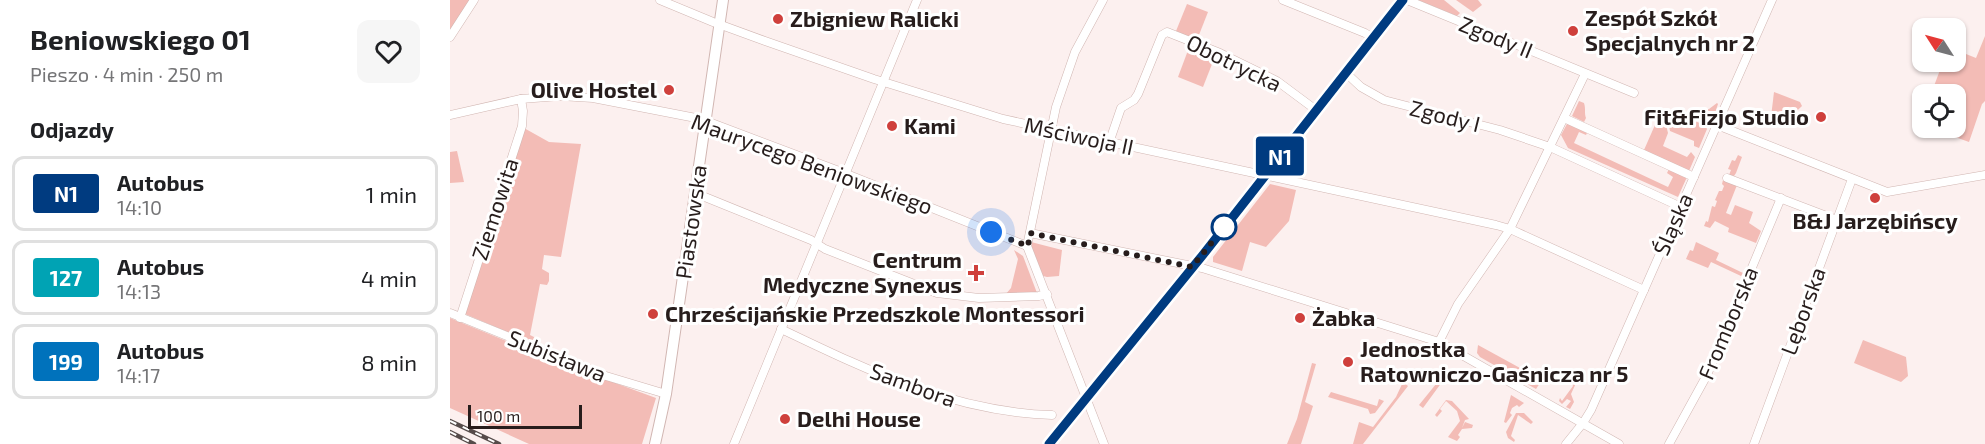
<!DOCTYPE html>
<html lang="pl">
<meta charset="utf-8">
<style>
:root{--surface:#fff;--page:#f6f6f6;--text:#202124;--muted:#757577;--line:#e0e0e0}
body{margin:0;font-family:"Exo 2",sans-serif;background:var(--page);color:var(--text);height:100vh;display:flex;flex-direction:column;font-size:22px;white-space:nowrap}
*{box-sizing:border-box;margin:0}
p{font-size:20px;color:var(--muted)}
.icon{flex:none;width:33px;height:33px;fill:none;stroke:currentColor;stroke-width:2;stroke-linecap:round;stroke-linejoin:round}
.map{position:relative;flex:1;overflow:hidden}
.panel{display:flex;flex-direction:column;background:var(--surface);width:450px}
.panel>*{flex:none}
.badge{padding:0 12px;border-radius:4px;font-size:21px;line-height:39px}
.needle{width:39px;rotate:306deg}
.buttons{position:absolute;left:1462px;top:18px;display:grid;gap:12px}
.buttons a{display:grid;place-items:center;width:54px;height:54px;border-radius:12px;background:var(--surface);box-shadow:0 2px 4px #0004;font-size:30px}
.scale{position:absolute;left:18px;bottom:15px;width:114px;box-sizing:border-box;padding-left:6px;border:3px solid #271d1c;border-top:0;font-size:16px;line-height:21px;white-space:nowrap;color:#271d1c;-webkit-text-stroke:4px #fff;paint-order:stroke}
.you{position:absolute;width:30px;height:30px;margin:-15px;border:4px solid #fff;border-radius:50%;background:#1a73e8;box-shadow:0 0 0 9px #1a73e833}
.map>.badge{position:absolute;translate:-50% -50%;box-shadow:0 0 0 3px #fff}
h2{padding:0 30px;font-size:22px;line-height:54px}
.round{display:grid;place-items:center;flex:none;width:63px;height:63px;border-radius:12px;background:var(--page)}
.headline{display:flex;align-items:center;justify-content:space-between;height:102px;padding:0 30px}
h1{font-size:28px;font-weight:700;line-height:45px}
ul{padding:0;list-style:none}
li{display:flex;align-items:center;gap:18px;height:75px;margin:0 12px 9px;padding:0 18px;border:3px solid var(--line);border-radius:12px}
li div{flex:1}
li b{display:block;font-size:22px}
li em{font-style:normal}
li .badge{min-width:66px;font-weight:700;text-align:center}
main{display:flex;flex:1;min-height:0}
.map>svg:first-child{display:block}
.green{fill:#f3bcb6}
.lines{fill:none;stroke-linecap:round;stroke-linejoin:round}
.street-casing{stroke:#d1b6b2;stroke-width:9}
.secondary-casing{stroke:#d1b6b2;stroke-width:12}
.street{stroke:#fff;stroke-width:8}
.secondary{stroke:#fff;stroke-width:10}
.rail-casing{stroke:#564b4a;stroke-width:4.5}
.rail{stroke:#fff;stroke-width:2;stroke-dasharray:7;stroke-linecap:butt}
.line-casing{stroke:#fff;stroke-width:14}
.line{stroke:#003b80;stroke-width:9}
.walk{stroke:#271d1c;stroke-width:6;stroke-dasharray:0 10.8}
.poi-dot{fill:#cf403c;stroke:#fff;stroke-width:2}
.stop-dot{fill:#fff;stroke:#003b80;stroke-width:3}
.labels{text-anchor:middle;stroke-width:6;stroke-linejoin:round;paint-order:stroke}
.poi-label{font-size:22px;font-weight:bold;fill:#271d1c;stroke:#fff;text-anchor:start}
.street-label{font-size:22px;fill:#271d1c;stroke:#fff}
</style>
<main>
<section class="panel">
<div class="headline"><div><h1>Beniowskiego 01</h1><p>Pieszo · 4 min · 250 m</p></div><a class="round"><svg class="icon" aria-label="heart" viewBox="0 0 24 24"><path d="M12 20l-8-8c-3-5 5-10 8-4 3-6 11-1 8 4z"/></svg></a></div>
<h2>Odjazdy</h2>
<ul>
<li><span class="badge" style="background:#003b80;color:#fff">N1</span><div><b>Autobus</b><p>14:10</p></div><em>1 min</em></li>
<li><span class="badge" style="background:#00a3b4;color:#fff">127</span><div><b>Autobus</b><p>14:13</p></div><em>4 min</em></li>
<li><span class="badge" style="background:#0072bc;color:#fff">199</span><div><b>Autobus</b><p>14:17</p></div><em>8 min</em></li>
</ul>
</section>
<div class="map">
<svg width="1535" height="444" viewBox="0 0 1535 444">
<rect width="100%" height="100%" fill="#fcf0ef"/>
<g class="green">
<polygon points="0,0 20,0 0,30"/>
<polygon points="968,0 994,0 1010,13 1007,16"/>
<polygon points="1006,0 1028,0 1032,5 1023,12"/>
<polygon points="737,4 758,12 747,40 726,31"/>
<polygon points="1535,36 1535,101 1532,104 1519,142 1480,128 1506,128 1506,94 1481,94 1493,62 1506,62 1506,50 1526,58"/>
<polygon points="740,45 762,54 764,59 753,87 728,77"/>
<polygon points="1324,92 1350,102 1352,106 1335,122 1321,117"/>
<path d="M1129,101L1134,103C1136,109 1134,113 1136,118L1134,122L1122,116Z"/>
<polygon points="1267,103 1268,104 1264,116 1260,118 1246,114 1245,112 1259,109"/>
<polygon points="1212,109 1218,133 1213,146 1237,157 1241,152 1245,157 1239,171 1194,150"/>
<polygon points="1216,110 1255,125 1257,129 1249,148 1244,146 1244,141 1220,131"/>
<polygon points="1118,122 1138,131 1136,135 1129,132 1124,143 1218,187 1223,177 1217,173 1219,169 1237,177 1228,197 1118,148 1111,135"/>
<polygon points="74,128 99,142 131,144 111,257 94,255 92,269 99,273 99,281 97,285 90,284 80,335 88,339 87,342 84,343 15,314 35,249 41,251 49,225 47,224 58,190 55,189"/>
<polygon points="7,151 14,182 0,183 0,152"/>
<polygon points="1288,155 1292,157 1286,173 1284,176 1279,175 1281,170 1278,169 1282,160 1285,161"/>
<polygon points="1273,180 1287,185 1276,213 1281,215 1285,205 1303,212 1299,223 1311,231 1306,243 1278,232 1279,228 1265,221 1260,228 1254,226 1256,221 1258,222 1262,206 1265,207 1267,201 1265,200 1269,191 1272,191 1274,186 1272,184"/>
<polygon points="820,184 846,190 839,221 816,247 800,242 792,271 763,262 763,257"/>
<polygon points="581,242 612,250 609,276 597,277 593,276 581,245"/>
<polygon points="1246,242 1269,253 1266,260 1293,273 1291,276 1261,262 1258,268 1236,259 1240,250 1243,251"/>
<polygon points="564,250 573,256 587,293 555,295 561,288 568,259"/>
<polygon points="0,318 108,362 206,398 192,444 79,444 0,408"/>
<polygon points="1413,340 1456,357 1458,376 1451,382 1404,363"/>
<polygon points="1028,345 1092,380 1086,389 1030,357 1027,353"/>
<polygon points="862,363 866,364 855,402 863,406 851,444 837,444 847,419"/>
<polygon points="995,373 1000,377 1000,380 996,385 992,382 973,408 969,405"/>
<polygon points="1125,376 1131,382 1130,384 1127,381 1121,394 1124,402 1120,409 1116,407 1121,401 1117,399 1112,404 1109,401 1110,398 1112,401 1123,386 1121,381"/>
<polygon points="953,382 958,386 913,444 903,444 909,422 923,427 946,397"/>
<polygon points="881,392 927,406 929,399 934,401 925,413 920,414 918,409 878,397"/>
<polygon points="1061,395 1074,403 1069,407 1067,405 1062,408 1060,413 1062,415 1056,423 1054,422"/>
<polygon points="996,400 1002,401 1019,419 1015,420 1012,428 1015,422 1023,425 1022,428 1012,429 1008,435 1010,437 1007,441 998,437 1010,421 1007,411 996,401 990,409 992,411 987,417 985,415"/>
<polygon points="1066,413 1074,413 1083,422 1081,424 1068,415 1061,436 1065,440 1064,442 1058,438 1056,432"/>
</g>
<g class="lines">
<g class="street-casing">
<g id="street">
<polyline points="210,0 263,22 315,41 424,79 553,119 1046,225 1060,229 1194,290"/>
<polyline points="653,0 625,52 606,107 577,246 654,444"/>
<polyline points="833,0 915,33 923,38"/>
<polyline points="957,0 1184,93"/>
<polyline points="0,37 24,0"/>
<polyline points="896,73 911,87 934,100 1050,130 1100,147 1231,207"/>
<polyline points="0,115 71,99 110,96 143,98 251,119 389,171 577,246"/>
<polyline points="1114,118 1244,177"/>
<polyline points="1267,125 1437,192 1535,175"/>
<polyline points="659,143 671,108 684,100 688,94 712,35 717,32 770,53 827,81 866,110"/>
<polyline points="1277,178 1387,220"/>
<polyline points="245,193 361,240 375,249 487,293 529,298 589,296 597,294"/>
<polyline points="580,233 752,268 989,342 1169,444"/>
<polyline points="0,313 156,376 216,394"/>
<polyline points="10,318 72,126 73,111 71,99"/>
<path d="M331,329C419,371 503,412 602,415"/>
<polyline points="989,342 1008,304 1060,229 1135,74"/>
<polyline points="284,444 467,0"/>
<polyline points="1116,444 1133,423 1141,410 1322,0"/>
<polyline points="1219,444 1257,375 1331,198"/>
<polyline points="1304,444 1402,179"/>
</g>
</g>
<g class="secondary-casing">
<g id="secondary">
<polyline points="205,444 216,394 273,0"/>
<polyline points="599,444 752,256 953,0"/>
</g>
</g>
<use href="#street" class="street"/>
<use href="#secondary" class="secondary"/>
<g class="rail-casing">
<g id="rail">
<polyline points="0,421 49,444"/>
<polyline points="0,432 24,444"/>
</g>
</g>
<use href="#rail" class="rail"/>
</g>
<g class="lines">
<g class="line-casing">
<polyline id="line" points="599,444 752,256 953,0"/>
</g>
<use href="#line" class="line"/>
<polyline class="walk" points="541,232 578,246 580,233 742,267 780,220 774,227"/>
</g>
<g class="poi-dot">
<circle cx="328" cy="19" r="6"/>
<circle cx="1123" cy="31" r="6"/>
<circle cx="219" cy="90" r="6"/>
<circle cx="1371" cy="117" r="6"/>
<circle cx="442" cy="126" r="6"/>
<circle cx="1425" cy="198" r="6"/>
<path d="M523 264h6v6h6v6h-6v6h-6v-6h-6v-6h6z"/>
<circle cx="203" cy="314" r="6"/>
<circle cx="850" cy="318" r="6"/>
<circle cx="898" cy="362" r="6"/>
<circle cx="335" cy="419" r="6"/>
</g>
<circle class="stop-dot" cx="774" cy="227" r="12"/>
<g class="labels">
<g class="poi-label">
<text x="1135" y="26">Zespół Szkół<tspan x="1135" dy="25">Specjalnych nr 2</tspan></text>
<text x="340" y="27">Zbigniew Ralicki</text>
<text x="207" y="98" text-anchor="end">Olive Hostel</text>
<text x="1359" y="125" text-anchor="end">Fit&amp;Fizjo Studio</text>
<text x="454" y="134">Kami</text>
<text x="1425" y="229" text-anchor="middle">B&amp;J Jarzębińscy</text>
<text x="512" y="268" text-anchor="end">Centrum<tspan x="512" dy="25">Medyczne Synexus</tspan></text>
<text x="215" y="322">Chrześcijańskie Przedszkole Montessori</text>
<text x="862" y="326">Żabka</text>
<text x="910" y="357">Jednostka<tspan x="910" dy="25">Ratowniczo-Gaśnicza nr 5</tspan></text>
<text x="347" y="427">Delhi House</text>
</g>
<g class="street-label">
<text transform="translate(1046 37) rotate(22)" y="8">Zgody II</text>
<text transform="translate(784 63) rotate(26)" y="8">Obotrycka</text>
<text transform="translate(995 116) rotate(14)" y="8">Zgody I</text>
<text transform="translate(629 136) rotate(12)" y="8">Mściwoja II</text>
<text transform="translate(362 164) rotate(20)" y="8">Maurycego Beniowskiego</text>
<text transform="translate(45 209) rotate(-72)" y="8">Ziemowita</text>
<text transform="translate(241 222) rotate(-82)" y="8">Piastowska</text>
<text transform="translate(1223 224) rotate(-66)" y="8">Śląska</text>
<text transform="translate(1353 311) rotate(-70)" y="8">Lęborska</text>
<text transform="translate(1278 323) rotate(-67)" y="8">Fromborska</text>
<text transform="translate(107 356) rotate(22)" y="8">Subisława</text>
<text transform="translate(463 385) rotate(20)" y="8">Sambora</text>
</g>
</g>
</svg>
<div class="buttons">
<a><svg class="needle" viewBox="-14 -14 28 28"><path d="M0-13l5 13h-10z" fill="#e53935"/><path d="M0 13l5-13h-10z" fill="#757577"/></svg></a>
<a><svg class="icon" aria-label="locate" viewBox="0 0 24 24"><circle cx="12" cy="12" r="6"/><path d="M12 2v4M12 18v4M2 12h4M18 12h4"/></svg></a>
</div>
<div class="scale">100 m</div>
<div class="you" style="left:541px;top:232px"></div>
<b class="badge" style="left:830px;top:156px;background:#003b80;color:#fff">N1</b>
</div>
</main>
